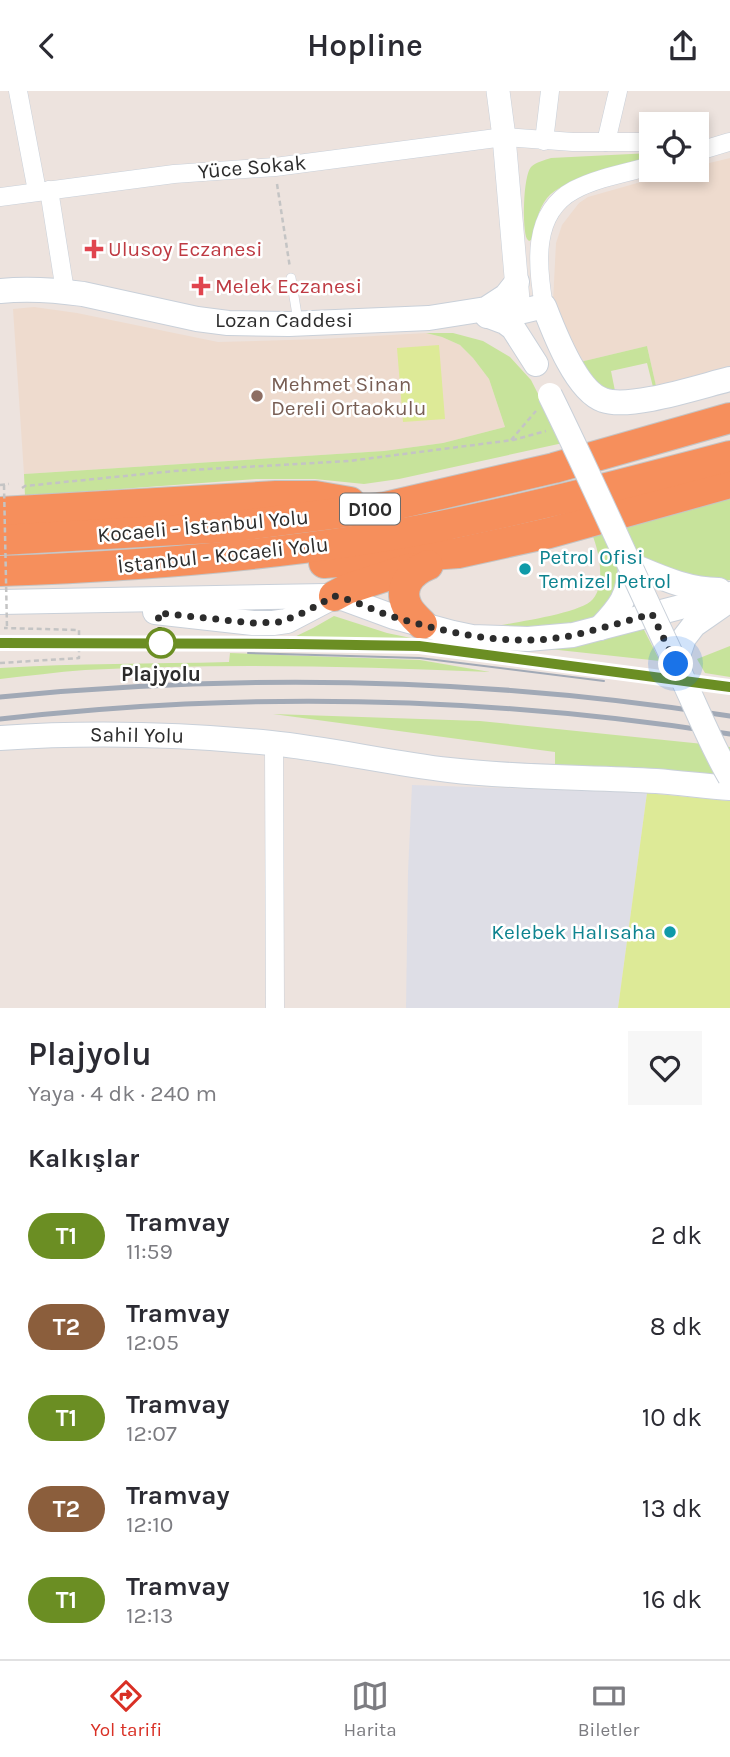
<!DOCTYPE html>
<html lang="tr">
<meta charset="utf-8">
<style>
:root{--surface:#fff;--page:#f7f7f7;--text:#2b2b33;--muted:#7c7c81;--line:#e1e1e2;--accent:#d93025}
body{margin:0;font-family:Karla,sans-serif;background:var(--page);color:var(--text);height:100vh;display:flex;flex-direction:column;font-size:26px;white-space:nowrap}
*{box-sizing:border-box;margin:0}
p{font-size:23px;color:var(--muted)}
.icon{flex:none;width:38px;height:38px;fill:none;stroke:currentColor;stroke-width:2;stroke-linecap:round;stroke-linejoin:round}
.map{position:relative;height:917px;overflow:hidden}
.side{display:flex;flex-direction:column;background:var(--surface);flex:1}
.side>*{flex:none}
.badge{padding:0 14px;border-radius:23px;font-size:24px;line-height:46px}
.controls{position:absolute;left:639px;top:21px;display:grid;gap:14px}
.controls a{display:grid;place-items:center;width:70px;height:70px;border-radius:0px;background:var(--surface);box-shadow:0 4px 10px #0003;font-size:35px}
.you{position:absolute;width:35px;height:35px;margin:-18px;border:5px solid #fff;border-radius:50%;background:#1a73e8;box-shadow:0 0 0 10px #1a73e833}
.map>.badge{position:absolute;translate:-50% -50%;box-shadow:0 0 0 4px #fff}
h2{padding:0 28px;font-size:26px;line-height:63px}
.round{display:grid;place-items:center;flex:none;width:74px;height:74px;border-radius:0px;background:var(--page)}
.head{display:flex;align-items:center;justify-content:space-between;height:119px;padding:0 28px}
h1{font-size:33px;font-weight:600;line-height:52px}
ul{padding:0;list-style:none}
li{display:flex;align-items:center;gap:21px;height:91px;padding:0 28px}
li div{flex:1}
li b{display:block;font-size:26px}
li em{font-style:normal}
li .badge{min-width:77px;font-weight:700;text-align:center}
header{display:flex;justify-content:space-between;align-items:center;height:91px;padding:0 28px;background:var(--surface);font-size:32px;font-weight:600}
.menu{display:flex;justify-content:space-around;align-items:center;height:98px;border-top:2px solid var(--line);background:var(--surface);font-size:19px;color:var(--muted)}
.menu a{display:grid;justify-items:center;gap:4px}
.menu .current{color:var(--accent)}
.map>svg:first-child{display:block}
.industrial{fill:#dedee6}
.education{fill:#eedbce}
.green{fill:#c7e39b}
.pitch{fill:#ddea97}
.lines{fill:none;stroke-linecap:round;stroke-linejoin:round}
.service-casing{stroke:#c9d0d9;stroke-width:10}
.minor-casing{stroke:#c9d0d9;stroke-width:19}
.tertiary-casing{stroke:#c9d0d9;stroke-width:24}
.secondary-casing{stroke:#c9d0d9;stroke-width:26}
.trunk-casing{stroke:#c4c4c4;stroke-width:32}
.path{stroke:#c4c4c4;stroke-width:2.5;stroke-dasharray:5 3.5;stroke-linecap:butt}
.service{stroke:#fff;stroke-width:9}
.minor{stroke:#fff;stroke-width:18}
.tertiary{stroke:#fff;stroke-width:23}
.secondary{stroke:#fff;stroke-width:24}
.trunk{stroke:#f68f5c;stroke-width:30}
.tram{stroke:#a1a9b6;stroke-width:2}
.rail{stroke:#a1a9b6;stroke-width:5}
.secondary-bridge-casing{stroke:#c9d0d9;stroke-width:26;stroke-linecap:butt}
.path-bridge{stroke:#c4c4c4;stroke-width:2.5;stroke-dasharray:5 3.5;stroke-linecap:butt}
.secondary-bridge{stroke:#fff;stroke-width:24}
.line-casing{stroke:#fff;stroke-width:16}
.line{stroke:#6b8e23;stroke-width:10}
.walk{stroke:#2c2c2c;stroke-width:7;stroke-dasharray:0 12.6}
.health-dot{fill:#e0444e;stroke:#fff;stroke-width:2.5}
.education-dot{fill:#8d6e63;stroke:#fff;stroke-width:2.5}
.culture-dot{fill:#0f9aa8;stroke:#fff;stroke-width:2.5}
.stop-dot{fill:#fff;stroke:#6b8e23;stroke-width:3.5}
.labels{text-anchor:middle;stroke-width:5;stroke-linejoin:round;paint-order:stroke}
.shield{fill:#fff;stroke:#6b6b6b;stroke-width:2}
.shield-label{font-size:19px;font-weight:bold;fill:#2c2c2c}
.street-label{font-size:21px;fill:#2c2c2c;stroke:#fff}
.health-label{font-size:21px;fill:#be3a42;stroke:#fff;text-anchor:start}
.education-label{font-size:21px;fill:#785e54;stroke:#fff;text-anchor:start}
.culture-label{font-size:21px;fill:#0d838f;stroke:#fff;text-anchor:start}
.stop-label{font-size:21px;font-weight:bold;fill:#2c2c2c;stroke:#fff}
</style>
<header><svg class="icon" aria-label="back" viewBox="0 0 24 24"><path d="M15 5l-7 7 7 7"/></svg>Hopline<svg class="icon" aria-label="share" viewBox="0 0 24 24"><path d="M12 15V3M7 8l5-5 5 5M5 13v7h14v-7"/></svg></header>
<div class="map">
<svg width="730" height="917" viewBox="0 0 730 917">
<rect width="100%" height="100%" fill="#ede3de"/>
<polygon class="industrial" points="412,694 647,702 618,917 406,917 408,781"/>
<g class="education">
<polygon points="730,67 730,276 656,295 647,255 580,271 553,211 556,152 562,134 579,112 588,106 683,79 696,79 697,75"/>
<polygon points="34,216 77,222 218,251 322,248 426,242 442,246 460,254 473,267 489,288 505,336 443,352 384,360 24,383 13,218"/>
</g>
<g class="green">
<path d="M651,62V66L649,68C623,75 564,87 547,107C538,118 535,135 533,148L529,150L527,148C522,138 523,85 531,76C536,71 545,69 551,67Z"/>
<polygon points="426,242 453,242 483,250 510,266 531,289 563,352 399,388 364,393 315,388 256,388 25,405 24,383 384,360 443,352 505,336 489,288 473,267 460,254 442,246"/>
<path d="M647,255L656,295L653,296L647,272L611,280L615,300C598,297 590,284 580,271Z"/>
<path d="M730,401V489C708,492 658,479 641,463C632,456 629,444 626,434Z"/>
<path d="M604,439L620,479L605,526L565,539L493,536C513,531 581,523 593,508C606,492 599,460 592,443Z"/>
<polygon points="334,525 387,542 411,547 411,550 286,550 313,537"/>
<polygon points="643,537 660,570 540,557"/>
<polygon points="730,555 730,586 705,582 697,568"/>
<path d="M230,562L420,569L490,581C355,575 220,572 85,579C57,581 28,585 0,588V577C76,572 153,573 229,571Z"/>
<polygon points="273,623 480,630 713,654 730,656 730,687 555,677 555,661"/>
</g>
<g class="pitch">
<polygon points="439,254 445,328 403,331 397,257"/>
<polygon points="647,702 730,710 730,917 618,917"/>
</g>
<g class="lines">
<g class="service-casing">
<polyline id="service" points="291,187 298,230"/>
</g>
<g class="minor-casing">
<g id="minor">
<polyline points="18,0 37,100"/>
<polyline points="544,50 550,0"/>
<polyline points="606,51 618,0"/>
<polyline points="696,61 729,51"/>
<polyline points="49,99 65,200"/>
<polyline points="0,106 174,83 275,76 504,46 573,51 651,51"/>
<path d="M544,215C537,175 531,122 574,99C597,87 625,82 651,75"/>
<polyline points="274,652 275,917"/>
</g>
</g>
<g class="tertiary-casing">
<polyline id="tertiary" points="498,0 504,46 518,209"/>
</g>
<g class="secondary-casing">
<g id="secondary">
<path d="M0,200C28,197 55,199 83,203L197,228L228,232L289,233L429,227L486,218L506,205L517,191"/>
<path d="M487,225L514,224L519,221L544,215C554,241 576,300 603,309C630,319 701,295 730,288"/>
<polyline points="489,225 505,231 513,237 536,273"/>
<polyline points="0,511 326,505 345,508 394,526 453,542 472,546 528,548 573,544 730,503"/>
<polyline points="155,521 253,532 273,532 287,530 333,506"/>
<path d="M600,537C621,515 628,506 631,474C660,486 687,499 719,499"/>
<polyline points="675,573 684,547 694,534 730,509"/>
<path d="M0,647C90,641 180,643 271,652C330,658 389,672 449,679C518,687 587,686 656,690C681,692 705,695 730,697"/>
</g>
</g>
<g class="trunk-casing">
<g id="trunk">
<polyline points="0,421 276,405 315,405 350,411"/>
<polyline points="0,449 229,436 385,416 554,377 730,327"/>
<polyline points="324,472 458,462 549,442 730,392"/>
<path d="M0,480C144,475 290,464 431,437C532,417 631,391 730,365"/>
<polyline points="334,505 347,498 411,477"/>
<path d="M422,533C417,528 410,522 407,515C398,496 411,481 428,474"/>
</g>
</g>
<g class="path">
<polyline points="277,93 290,177"/>
<polyline points="511,349 536,320"/>
<polyline points="0,394 9,393"/>
<polyline points="22,397 25,395 174,380 349,370 513,349 546,340"/>
<polyline points="0,572 79,567 79,539 4,537"/>
</g>
<use href="#service" class="service"/>
<use href="#minor" class="minor"/>
<use href="#tertiary" class="tertiary"/>
<use href="#secondary" class="secondary"/>
<use href="#trunk" class="trunk"/>
<g class="tram">
<polyline points="0,552 293,553 419,555 730,596"/>
<polyline points="248,562 420,567 604,590"/>
</g>
<g class="rail">
<path d="M0,606C243,582 489,587 730,625"/>
<path d="M0,628C62,621 123,616 185,613C366,605 551,615 730,643"/>
</g>
<g class="secondary-bridge-casing">
<path id="secondary-bridge" d="M550,304C595,395 635,488 679,580C696,615 710,652 730,686"/>
</g>
<polyline class="path-bridge" points="4,394 7,537"/>
<use href="#secondary-bridge" class="secondary-bridge"/>
</g>
<g class="lines">
<g class="line-casing">
<polyline id="line" points="0,552 293,553 419,555 730,596"/>
</g>
<use href="#line" class="line"/>
<path class="walk" d="M161,552L158,522L253,532L281,531L307,520L334,505C355,509 374,520 394,526C452,543 514,557 574,544C600,538 626,530 652,523L676,573"/>
</g>
<g class="health-dot">
<path d="M90.5 147.5h7v7h7v7h-7v7h-7v-7h-7v-7h7z"/>
<path d="M197.5 184.5h7v7h7v7h-7v7h-7v-7h-7v-7h7z"/>
</g>
<circle class="education-dot" cx="257" cy="305" r="7"/>
<g class="culture-dot">
<circle cx="525" cy="478" r="7"/>
<circle cx="670" cy="841" r="7"/>
</g>
<circle class="stop-dot" cx="161" cy="552" r="14"/>
<g class="labels">
<rect class="shield" x="340" y="402.5" width="60" height="31" rx="5"/>
<g class="shield-label">
<text x="370" y="425">D100</text>
</g>
<g class="street-label">
<text transform="translate(252 76) rotate(-5)" y="7">Yüce Sokak</text>
<text x="284" y="236">Lozan Caddesi</text>
<text transform="translate(203 435) rotate(-5)" y="7">Kocaeli - İstanbul Yolu</text>
<text transform="translate(223 464) rotate(-6)" y="7">İstanbul - Kocaeli Yolu</text>
<text transform="translate(137 644) rotate(1)" y="7">Sahil Yolu</text>
</g>
<g class="health-label">
<text x="108" y="165">Ulusoy Eczanesi</text>
<text x="215" y="202">Melek Eczanesi</text>
</g>
<g class="education-label">
<text x="271" y="300">Mehmet Sinan<tspan x="271" dy="24">Dereli Ortaokulu</tspan></text>
</g>
<g class="culture-label">
<text x="539" y="473">Petrol Ofisi<tspan x="539" dy="24">Temizel Petrol</tspan></text>
<text x="656" y="848" text-anchor="end">Kelebek Halısaha</text>
</g>
<g class="stop-label">
<text x="161" y="590">Plajyolu</text>
</g>
</g>
</svg>
<div class="controls">
<a><svg class="icon" aria-label="locate" viewBox="0 0 24 24"><circle cx="12" cy="12" r="6"/><path d="M12 2v4M12 18v4M2 12h4M18 12h4"/></svg></a>
</div>
<div class="you" style="left:676px;top:573px"></div>
</div>
<section class="side">
<div class="head"><div><h1>Plajyolu</h1><p>Yaya · 4 dk · 240 m</p></div><a class="round"><svg class="icon" aria-label="heart" viewBox="0 0 24 24"><path d="M12 20l-8-8c-3-5 5-10 8-4 3-6 11-1 8 4z"/></svg></a></div>
<h2>Kalkışlar</h2>
<ul>
<li><span class="badge" style="background:#6b8e23;color:#fff">T1</span><div><b>Tramvay</b><p>11:59</p></div><em>2 dk</em></li>
<li><span class="badge" style="background:#8b5e3c;color:#fff">T2</span><div><b>Tramvay</b><p>12:05</p></div><em>8 dk</em></li>
<li><span class="badge" style="background:#6b8e23;color:#fff">T1</span><div><b>Tramvay</b><p>12:07</p></div><em>10 dk</em></li>
<li><span class="badge" style="background:#8b5e3c;color:#fff">T2</span><div><b>Tramvay</b><p>12:10</p></div><em>13 dk</em></li>
<li><span class="badge" style="background:#6b8e23;color:#fff">T1</span><div><b>Tramvay</b><p>12:13</p></div><em>16 dk</em></li>
</ul>
</section>
<nav class="menu">
<a class="current"><svg class="icon" aria-label="directions" viewBox="0 0 24 24"><path d="M12 3l9 9-9 9-9-9zM9 14v-3h6M13 9l2 2-2 2"/></svg>Yol tarifi</a>
<a><svg class="icon" aria-label="map" viewBox="0 0 24 24"><path d="M3 6l6-2 6 2 6-2v14l-6 2-6-2-6 2zM9 4v14M15 6v14"/></svg>Harita</a>
<a><svg class="icon" aria-label="tickets" viewBox="0 0 24 24"><path d="M3 7h18v10H3zM15 7v10"/></svg>Biletler</a>
</nav>
